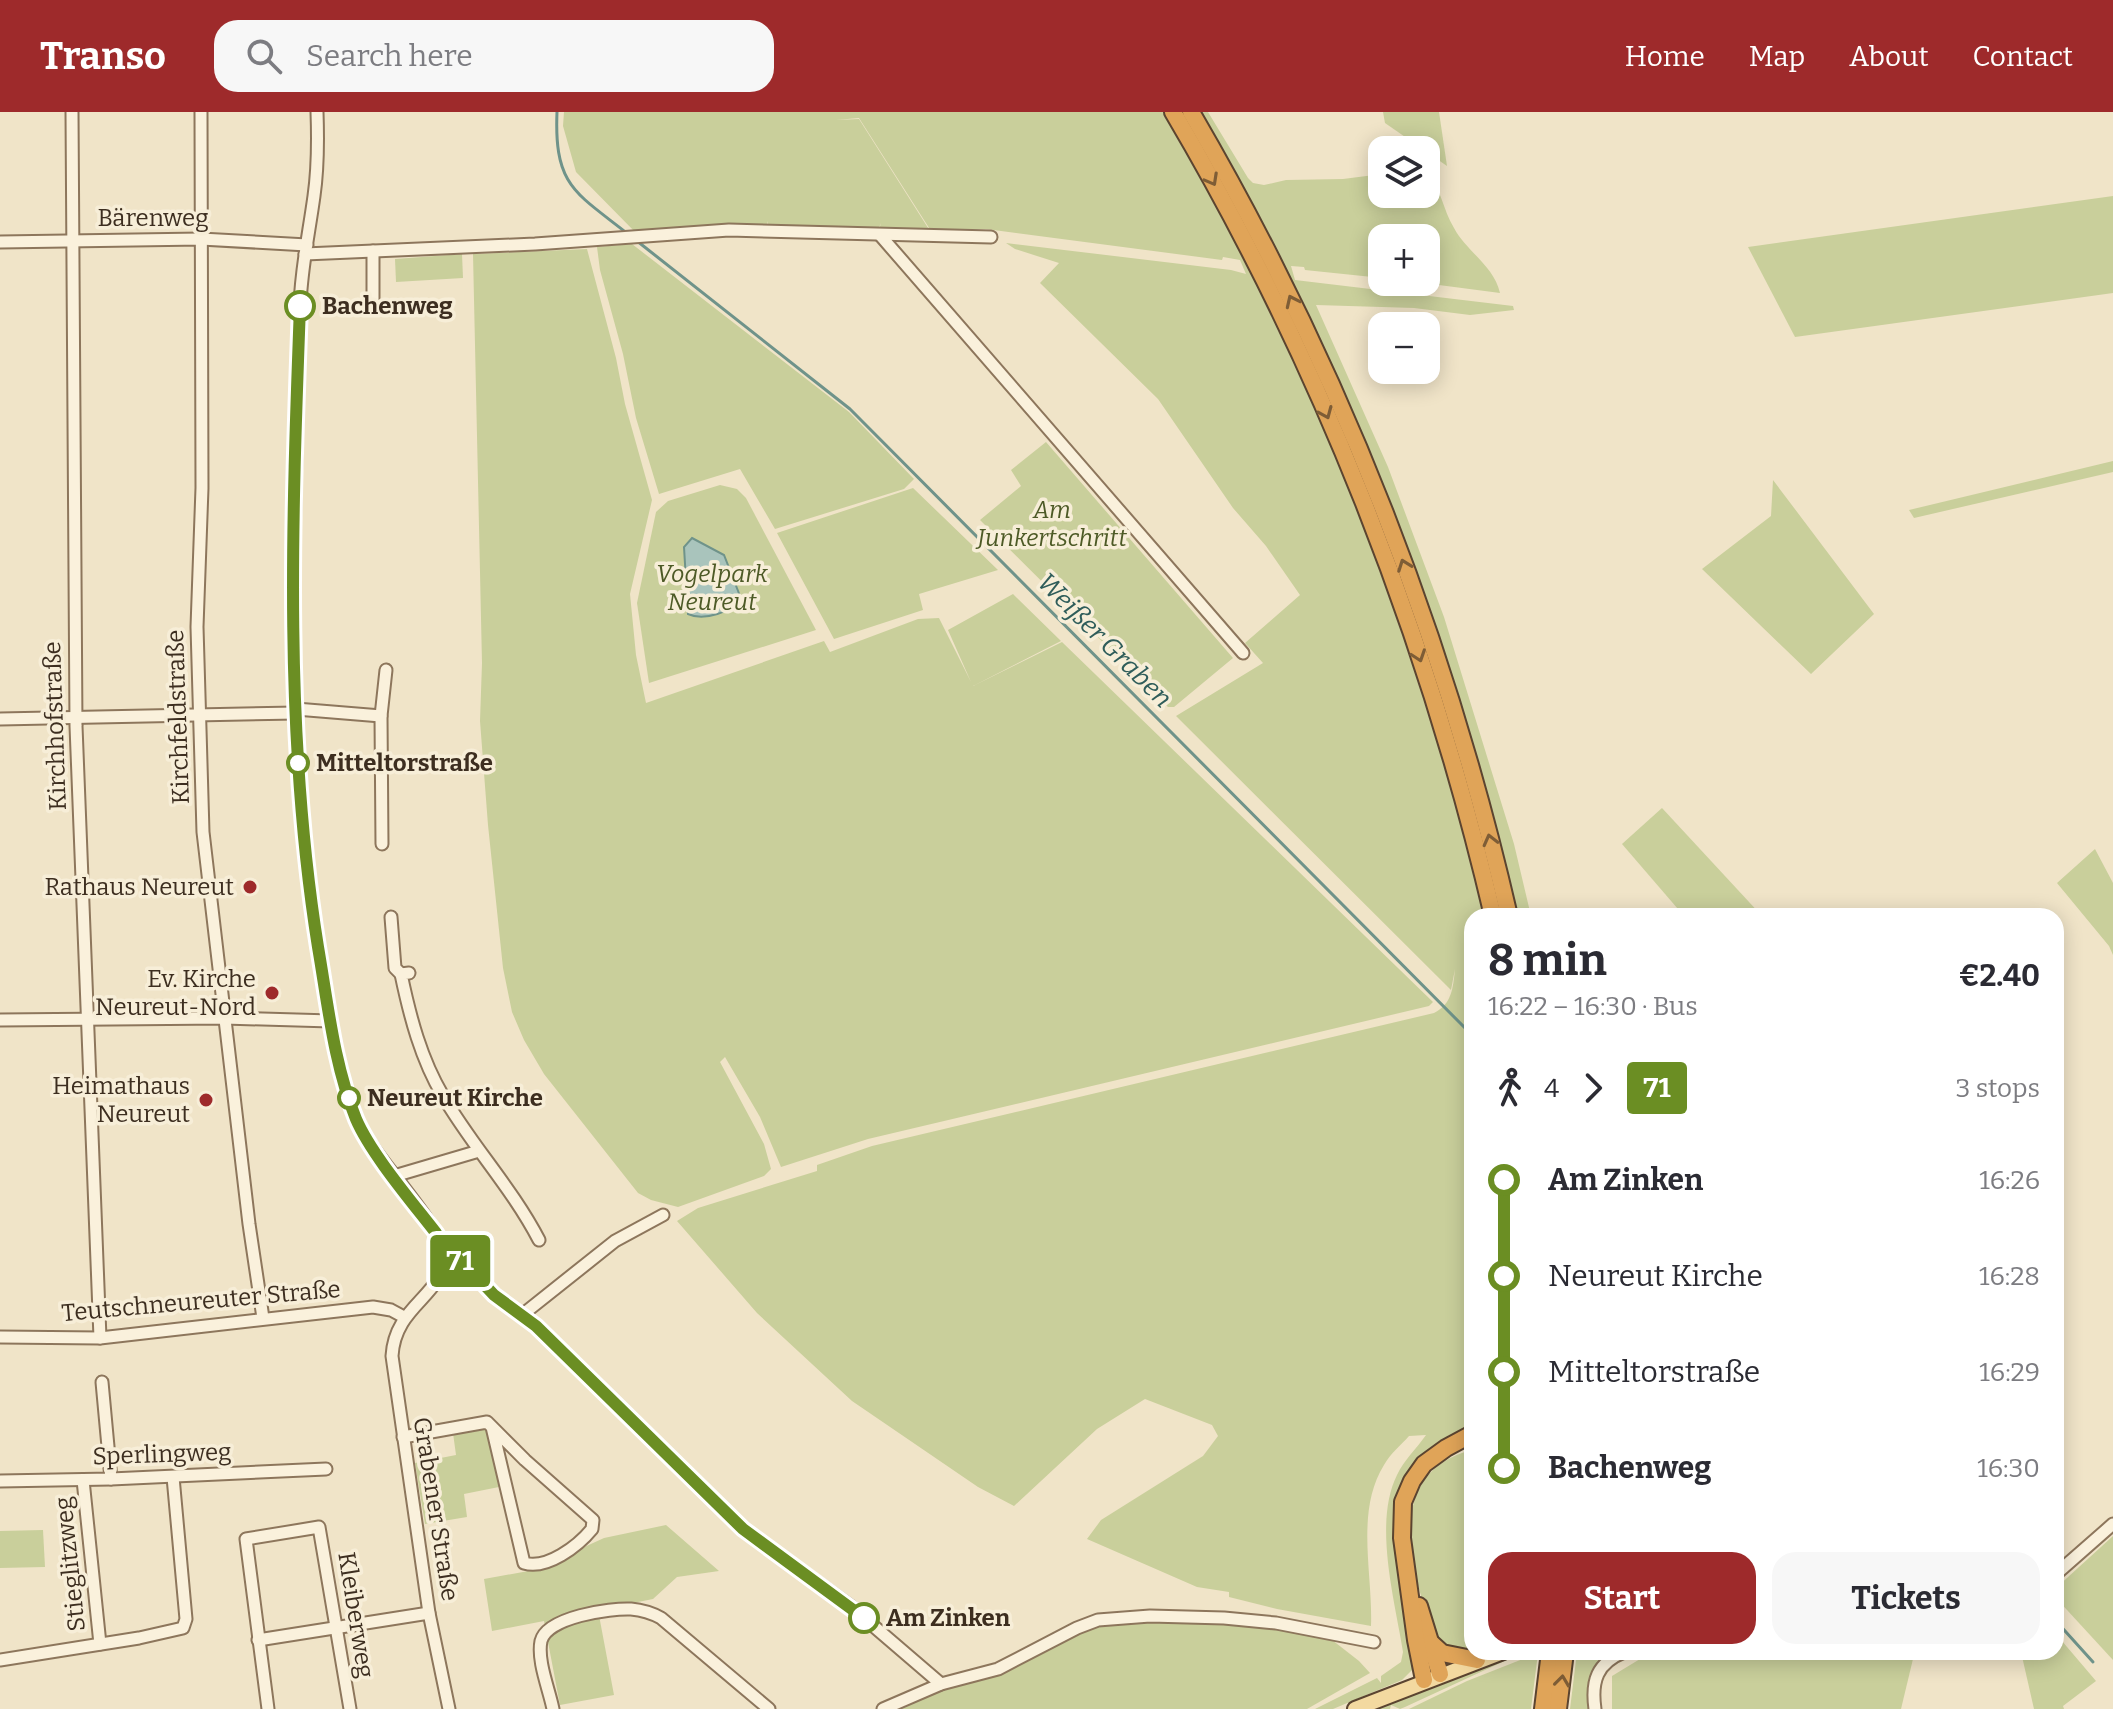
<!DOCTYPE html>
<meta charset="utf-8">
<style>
:root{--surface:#fff;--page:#f7f7f7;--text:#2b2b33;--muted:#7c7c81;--accent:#9e2a2b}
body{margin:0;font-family:Bitter,serif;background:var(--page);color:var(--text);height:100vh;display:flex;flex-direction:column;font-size:30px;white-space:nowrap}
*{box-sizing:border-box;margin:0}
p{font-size:26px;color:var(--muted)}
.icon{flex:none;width:44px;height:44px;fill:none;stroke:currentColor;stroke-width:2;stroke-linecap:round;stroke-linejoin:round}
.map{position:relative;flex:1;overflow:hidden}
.drawer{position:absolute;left:1464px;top:796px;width:600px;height:752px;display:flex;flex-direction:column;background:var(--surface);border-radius:24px;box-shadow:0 4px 20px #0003}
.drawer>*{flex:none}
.badge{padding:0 16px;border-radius:6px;font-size:28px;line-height:52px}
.buttons{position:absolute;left:1368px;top:24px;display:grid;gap:16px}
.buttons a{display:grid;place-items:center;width:72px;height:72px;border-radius:16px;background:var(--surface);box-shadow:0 4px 20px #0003;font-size:40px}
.map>.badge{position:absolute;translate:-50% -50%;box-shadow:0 0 0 4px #fff}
.legs{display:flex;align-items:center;gap:12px;height:88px;padding:0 24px;font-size:26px}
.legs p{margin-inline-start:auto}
.headline{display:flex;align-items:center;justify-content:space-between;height:136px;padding:0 24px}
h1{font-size:44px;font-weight:700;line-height:60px}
.cta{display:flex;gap:16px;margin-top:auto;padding:16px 24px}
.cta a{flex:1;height:92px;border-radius:24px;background:var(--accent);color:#fff;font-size:32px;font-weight:700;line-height:92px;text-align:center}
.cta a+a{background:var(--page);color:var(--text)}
ul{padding:0 24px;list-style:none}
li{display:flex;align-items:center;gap:28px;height:96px;font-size:30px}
li i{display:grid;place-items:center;width:12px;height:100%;margin:0 10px;background:currentColor}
li i::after{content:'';width:20px;height:20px;margin:-10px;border:6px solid;border-radius:50%;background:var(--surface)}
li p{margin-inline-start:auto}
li:first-child i{background:linear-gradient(#0000 50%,currentColor 0)}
li:last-child i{background:linear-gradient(currentColor 50%,#0000 0)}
header{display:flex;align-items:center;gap:48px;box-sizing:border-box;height:112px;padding:0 40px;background:var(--accent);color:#fff}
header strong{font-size:38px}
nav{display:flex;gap:44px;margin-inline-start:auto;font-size:28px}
.search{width:560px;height:72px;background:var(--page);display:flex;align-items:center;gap:20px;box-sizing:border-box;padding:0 28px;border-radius:24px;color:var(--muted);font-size:30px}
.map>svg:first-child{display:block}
.green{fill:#c9cf9b}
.water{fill:#a9c4bc;stroke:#6f938a;stroke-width:2}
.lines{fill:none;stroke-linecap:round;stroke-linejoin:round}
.stream{stroke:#6f938a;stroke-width:3}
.minor-casing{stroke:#8d765c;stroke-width:15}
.major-casing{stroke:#5b4430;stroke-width:18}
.highway-casing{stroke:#5b4430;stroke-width:20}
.minor{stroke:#faf1dc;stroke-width:11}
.major{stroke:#f3d9a0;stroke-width:14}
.highway{stroke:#e0a458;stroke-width:16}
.oneway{stroke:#7e5d36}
.line-1-casing{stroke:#fff;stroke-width:18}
.line-1{stroke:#6b8e23;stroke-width:12}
.stop-1-dot{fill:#fff;stroke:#6b8e23;stroke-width:4}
.poi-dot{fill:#9e2a2b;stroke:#f7eed8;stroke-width:3}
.labels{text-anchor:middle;stroke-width:7;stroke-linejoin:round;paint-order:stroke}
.street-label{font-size:24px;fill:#3d2e20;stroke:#f7eed8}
.stop-label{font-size:24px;font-weight:bold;fill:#3d2e20;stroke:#f7eed8;text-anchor:start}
.park-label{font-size:24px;font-style:italic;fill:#4d5a26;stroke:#f7eed8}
.poi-label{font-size:24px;fill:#3d2e20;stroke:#f7eed8;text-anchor:end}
.water-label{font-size:26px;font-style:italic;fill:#2f5d5a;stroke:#f7eed8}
</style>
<header>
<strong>Transo</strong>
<div class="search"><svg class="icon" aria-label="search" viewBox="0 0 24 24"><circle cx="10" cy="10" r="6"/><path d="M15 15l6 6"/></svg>Search here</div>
<nav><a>Home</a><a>Map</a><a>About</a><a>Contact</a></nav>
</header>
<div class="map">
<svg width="2113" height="1597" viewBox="0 0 2113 1597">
<rect width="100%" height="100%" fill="#f0e4c8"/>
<g class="green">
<path d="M564,0H1164C1237,129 1303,261 1358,398C1411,530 1451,667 1485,804H1472V1318L1407,1370L1415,1547L1413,1557L1402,1568L1333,1597H1315L1377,1566L1381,1571V1564L1401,1550L1403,1540C1395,1489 1373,1411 1397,1363C1404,1348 1417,1336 1426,1323L1409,1324C1401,1333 1390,1342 1384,1353C1355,1400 1373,1461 1371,1514L1277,1497L1229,1485V1480L1197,1475L1087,1427L1101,1408L1203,1344L1218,1324L1212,1313L1145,1287L1097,1317L1014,1394L978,1375L852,1289L757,1201L677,1109L698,1096L817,1059V1053L872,1034L1434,901C1452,892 1453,876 1455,857L1451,878L1176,604L1263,551L1245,531L1300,483L1266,434L1233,396L1158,287L1040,171L1059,151L1015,137L1006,131L1231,158L1246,162L1240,148L1223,145L1222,148L986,117L931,119L859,6L836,8L859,7L930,119L879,118L881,111L878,118L769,114L767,109L768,115L637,122L576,60L563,14Z"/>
<path d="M1202,0H1208L1248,66L1253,71L1264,73L1286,68L1343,67L1382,62V82H1426L1427,59C1441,76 1443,98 1454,116C1467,140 1494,154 1500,181L1416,170H1426V126H1382V166L1305,158L1304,155L1291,154L1295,168L1513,194L1514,198L1470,203L1414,196L1316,193L1388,355L1444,505L1514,732L1531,804H1518C1452,521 1346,252 1202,0Z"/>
<polygon points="1383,0 1439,0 1447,54 1385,11"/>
<polygon points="2113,84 2113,181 1795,225 1748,135"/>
<polygon points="632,132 849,300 914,367 904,377 775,417 740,357 659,382 636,306 623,242 600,158 597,135"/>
<polygon points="587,137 616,246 625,292 652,388 630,482 636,543 646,591 824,529 830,540 918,507 939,506 971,570 948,518 1013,482 1061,529 973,574 1062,530 1433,890 1429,894 868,1027 781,1055 760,1005 725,945 720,950 764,1032 771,1057 764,1064 678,1095 651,1088 638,1081 544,962 524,928 512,900 503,856 488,713 480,609 482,551 473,142"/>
<polygon points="462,142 463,166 396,170 395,147"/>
<polygon points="1046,330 1233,546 1174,595 1168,595 980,408 1021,374 1011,358"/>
<polygon points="2113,349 2113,360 1914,406 1909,398"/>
<polygon points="1773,368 1874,502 1811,562 1702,457 1771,404"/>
<polygon points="720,373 737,377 746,386 816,518 649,571 637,491 656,400 668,389"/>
<polygon points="913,376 998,458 919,482 923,498 834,527 777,421"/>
<polygon points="1662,696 1762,804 1684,804 1622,732"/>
<polygon points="2095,737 2113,771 2113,843 2109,834 2057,771"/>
<polygon points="482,1316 488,1319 491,1327 499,1375 464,1382 467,1405 425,1412 415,1351 456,1343 453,1321"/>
<path d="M1472,1338V1538L1454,1539L1439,1534C1413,1470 1377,1362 1472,1338Z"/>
<polygon points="666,1413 719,1459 677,1465 653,1487 598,1498 614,1583 560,1593 544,1509 492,1519 484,1467 534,1458 604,1426"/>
<polygon points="43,1418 45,1455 0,1456 0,1419"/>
<polygon points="2113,1424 2113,1548 2056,1486 2056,1476"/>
<polygon points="1222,1510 1327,1524 1359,1549 1370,1561 1307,1597 895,1597 1095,1515 1117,1511"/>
<polygon points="2056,1522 2096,1569 2063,1594 2064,1597 2034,1597 2021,1540 2056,1540"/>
<polygon points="1524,1540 1405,1595 1400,1597 1391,1593 1390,1597 1376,1597 1377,1594"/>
<polygon points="1577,1540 1603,1540 1589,1566 1590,1597 1570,1597"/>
<polygon points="1815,1540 1868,1540 1913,1547 1901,1597 1612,1597 1612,1564 1640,1547"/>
<polygon points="1538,1541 1531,1597 1409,1597 1467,1569"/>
</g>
<path class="water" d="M692,426L724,443L740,484C734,501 703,509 688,502L684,435Z"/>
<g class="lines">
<g class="stream">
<path d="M557,0C554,74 575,80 628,122"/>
<polyline points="637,129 850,297 1472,923"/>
<polyline points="2056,1509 2093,1550"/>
</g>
<g class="minor-casing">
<g id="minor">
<polyline points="72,0 76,614 100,1226"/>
<polyline points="201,0 202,376 197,515 203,720 249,1112 263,1206"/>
<path d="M317,0C318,28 318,56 314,84C309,121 301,157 300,194C297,255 297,315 295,376C293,485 292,593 301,701C307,764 317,826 327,888C334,930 340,976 359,1014C375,1045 443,1116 444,1143C445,1184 395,1192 392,1244L429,1501L449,1597"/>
<polyline points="880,123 1243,541"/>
<polyline points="0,130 201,127 307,133"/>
<polyline points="373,139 373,193"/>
<polyline points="305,142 535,132 729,118 991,125"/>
<polyline points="296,597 381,604 386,558"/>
<polyline points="381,604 382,732"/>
<polyline points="0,607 296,601"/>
<polyline points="391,805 395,856 401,862"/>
<path d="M409,861L401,862C410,905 421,947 443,984C472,1034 512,1076 539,1128"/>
<polyline points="0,908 224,906 331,909"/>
<polyline points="394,1064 479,1039"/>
<polyline points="444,1147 464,1151 494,1183 536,1214 743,1417 849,1493 941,1572"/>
<polyline points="522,1203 615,1129 663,1103"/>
<polyline points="0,1225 100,1226 373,1195 391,1198 404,1205"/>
<polyline points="102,1270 111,1367"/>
<path d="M403,1325L487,1310L525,1348L593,1408L592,1417C578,1434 547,1458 524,1451L492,1315"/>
<polyline points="83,1368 100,1532"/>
<polyline points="0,1369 111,1367 326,1357"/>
<polyline points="2056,1462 2113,1412"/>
<polyline points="258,1528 429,1501"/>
<polyline points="0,1548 139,1526 183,1516 186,1507 173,1365"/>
<polyline points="268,1597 246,1427 319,1415 350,1597"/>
<path d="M553,1597C549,1577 537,1549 541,1529C547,1505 610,1496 631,1497C642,1498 652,1501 661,1506L769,1597"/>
<polyline points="883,1597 941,1572 998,1557 1077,1516 1098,1508 1150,1504 1224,1506 1276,1511 1374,1530"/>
<path d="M1595,1597C1591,1569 1597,1551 1624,1540"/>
</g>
</g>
<g class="major-casing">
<polyline id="major" points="1355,1597 1503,1540"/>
</g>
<g class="highway-casing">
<g id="highway">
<path d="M1173,0C1320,249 1427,522 1493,804"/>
<path d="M1191,0C1337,250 1444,522 1509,804"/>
<polyline points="1419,1494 1440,1562"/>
<polyline points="1431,1531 1442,1541 1477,1548"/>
<polyline points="1424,1568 1416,1528 1402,1426 1403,1390 1412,1369 1424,1352 1446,1336 1472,1322"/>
<polyline points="1543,1597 1550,1540"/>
<polyline points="1558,1597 1565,1540"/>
</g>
</g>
<use href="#minor" class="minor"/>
<use href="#major" class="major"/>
<use href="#highway" class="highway"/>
</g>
<defs><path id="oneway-chevron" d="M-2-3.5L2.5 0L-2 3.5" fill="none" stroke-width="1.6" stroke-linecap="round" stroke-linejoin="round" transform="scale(2)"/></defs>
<g class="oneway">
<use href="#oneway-chevron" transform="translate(1212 68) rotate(61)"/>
<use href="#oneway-chevron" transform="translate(1292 189) rotate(-115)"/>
<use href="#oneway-chevron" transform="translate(1326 301) rotate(67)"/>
<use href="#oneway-chevron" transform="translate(1404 453) rotate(-110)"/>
<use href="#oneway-chevron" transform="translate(1419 544) rotate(71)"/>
<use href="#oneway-chevron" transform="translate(1490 728) rotate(-104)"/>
<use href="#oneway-chevron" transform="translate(1562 1569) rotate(-83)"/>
</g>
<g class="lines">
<g class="line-1-casing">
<path id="line-1" d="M300,194C292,408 284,623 318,835C328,893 334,953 356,1007C371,1042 412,1090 436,1121L442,1131L444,1147L464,1151L494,1183L536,1214L743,1417L864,1506"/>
</g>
<use href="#line-1" class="line-1"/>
</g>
<g class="stop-1-dot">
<circle cx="300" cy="194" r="14"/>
<circle cx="298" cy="651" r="10"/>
<circle cx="349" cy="986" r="10"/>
<circle cx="864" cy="1506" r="14"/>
</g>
<g class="poi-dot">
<circle cx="250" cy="775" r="8"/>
<circle cx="272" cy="881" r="8"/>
<circle cx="206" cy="988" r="8"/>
</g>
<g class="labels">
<g class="street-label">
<text x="153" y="114">Bärenweg</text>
<text transform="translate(178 605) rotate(-92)" y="8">Kirchfeldstraße</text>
<text transform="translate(55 614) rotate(-92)" y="8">Kirchhofstraße</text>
<text transform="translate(201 1189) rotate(-5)" y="8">Teutschneureuter Straße</text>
<text transform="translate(162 1342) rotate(-2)" y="8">Sperlingweg</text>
<text transform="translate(436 1397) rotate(81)" y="8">Grabener Straße</text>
<text transform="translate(70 1452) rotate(-96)" y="8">Stieglitzweg</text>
<text transform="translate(356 1503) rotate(81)" y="8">Kleiberweg</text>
</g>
<g class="stop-label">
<text x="322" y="202">Bachenweg</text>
<text x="316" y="659">Mitteltorstraße</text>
<text x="367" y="994">Neureut Kirche</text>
<text x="886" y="1514">Am Zinken</text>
</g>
<g class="park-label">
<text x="1052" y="406">Am<tspan x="1052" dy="28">Junkertschritt</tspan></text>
<text x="712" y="470">Vogelpark<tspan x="712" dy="28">Neureut</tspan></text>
</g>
<g class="poi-label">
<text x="234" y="783">Rathaus Neureut</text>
<text x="256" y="875">Ev. Kirche<tspan x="256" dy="28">Neureut-Nord</tspan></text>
<text x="190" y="982">Heimathaus<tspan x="190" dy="28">Neureut</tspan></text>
</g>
<g class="water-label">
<text transform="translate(1105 528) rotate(45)" y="9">Weißer Graben</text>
</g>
</g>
</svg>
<div class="buttons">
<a><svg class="icon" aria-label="layers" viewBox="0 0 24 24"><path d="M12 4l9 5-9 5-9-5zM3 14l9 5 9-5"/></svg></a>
<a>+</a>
<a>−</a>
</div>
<b class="badge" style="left:460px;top:1149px;background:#6b8e23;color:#fff">71</b>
<section class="drawer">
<div class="headline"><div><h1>8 min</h1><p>16:22 – 16:30 · Bus</p></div><b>€2.40</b></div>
<div class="legs"><svg class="icon" aria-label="walk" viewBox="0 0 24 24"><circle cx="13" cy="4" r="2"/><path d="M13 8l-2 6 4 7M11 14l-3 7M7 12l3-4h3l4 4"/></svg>4<svg class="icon" aria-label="forward" viewBox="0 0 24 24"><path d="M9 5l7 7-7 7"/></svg><b class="badge" style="background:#6b8e23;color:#fff">71</b><p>3 stops</p></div>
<ul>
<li><i style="color:#6b8e23"></i><b>Am Zinken</b><p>16:26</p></li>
<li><i style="color:#6b8e23"></i><span>Neureut Kirche</span><p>16:28</p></li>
<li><i style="color:#6b8e23"></i><span>Mitteltorstraße</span><p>16:29</p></li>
<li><i style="color:#6b8e23"></i><b>Bachenweg</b><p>16:30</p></li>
</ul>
<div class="cta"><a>Start</a><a>Tickets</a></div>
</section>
</div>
